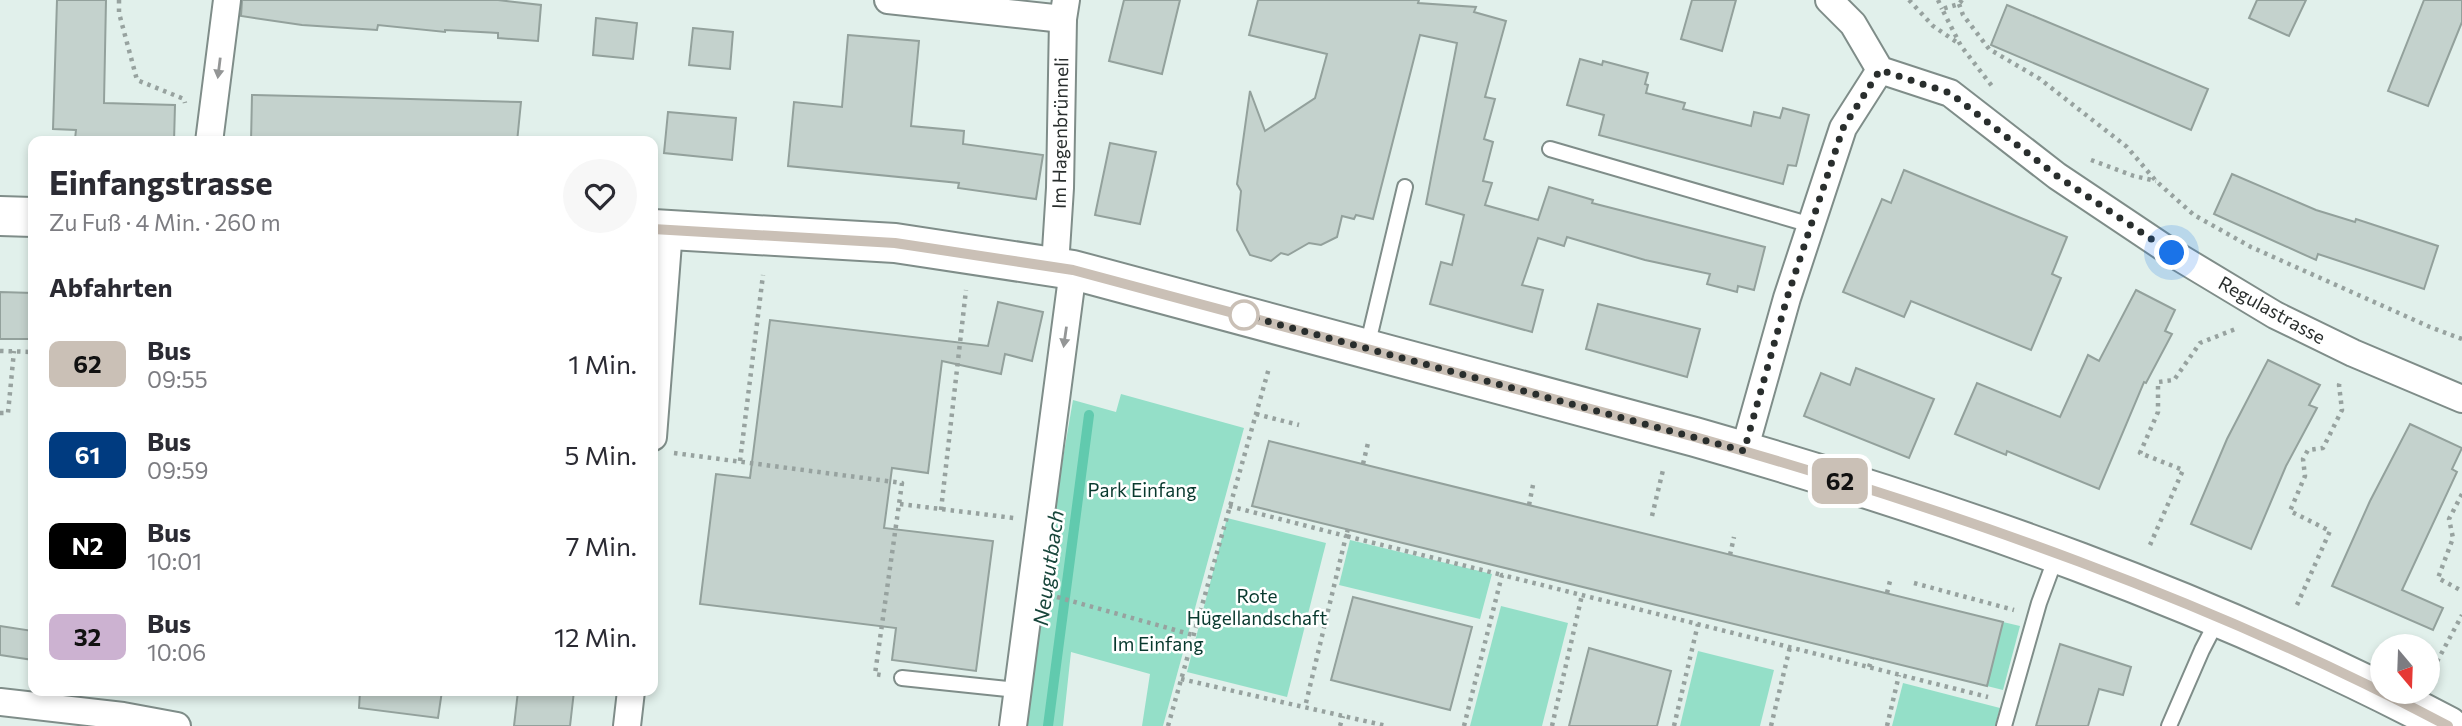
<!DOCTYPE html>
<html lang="de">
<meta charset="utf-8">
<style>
:root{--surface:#fff;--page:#f7f7f7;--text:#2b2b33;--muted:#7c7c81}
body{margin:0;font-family:Commissioner,sans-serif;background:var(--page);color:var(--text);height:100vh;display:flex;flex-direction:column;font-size:26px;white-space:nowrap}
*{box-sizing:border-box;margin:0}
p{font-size:23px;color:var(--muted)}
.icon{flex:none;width:38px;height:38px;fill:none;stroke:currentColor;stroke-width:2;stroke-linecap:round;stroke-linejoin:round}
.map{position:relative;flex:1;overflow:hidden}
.details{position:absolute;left:28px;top:136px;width:630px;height:560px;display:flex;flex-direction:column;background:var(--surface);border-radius:14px;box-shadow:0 4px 10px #0003}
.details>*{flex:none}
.badge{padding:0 14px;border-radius:10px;font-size:24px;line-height:46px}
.needle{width:46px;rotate:161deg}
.fabs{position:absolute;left:2370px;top:634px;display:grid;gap:14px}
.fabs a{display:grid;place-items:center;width:70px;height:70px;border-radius:50%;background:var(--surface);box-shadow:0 4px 10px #0003;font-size:35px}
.you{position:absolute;width:35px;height:35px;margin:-18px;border:5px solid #fff;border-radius:50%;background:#1a73e8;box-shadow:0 0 0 10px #1a73e833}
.map>.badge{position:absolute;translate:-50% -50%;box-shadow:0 0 0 4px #fff}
h2{padding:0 21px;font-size:26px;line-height:63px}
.round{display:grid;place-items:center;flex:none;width:74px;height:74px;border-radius:37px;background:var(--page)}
.overview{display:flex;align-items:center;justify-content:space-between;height:119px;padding:0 21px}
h1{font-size:33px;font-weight:700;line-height:52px}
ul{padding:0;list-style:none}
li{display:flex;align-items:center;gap:21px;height:91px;padding:0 21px}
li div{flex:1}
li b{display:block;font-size:26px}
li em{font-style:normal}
li .badge{min-width:77px;font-weight:700;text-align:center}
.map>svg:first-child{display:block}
.green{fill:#94dfc8}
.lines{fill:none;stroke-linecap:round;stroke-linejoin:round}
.stream{stroke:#61caae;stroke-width:10}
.building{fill:#c4d2cd;stroke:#93a19c;stroke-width:2}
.lane-casing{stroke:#7f8d89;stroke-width:18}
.street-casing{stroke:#7f8d89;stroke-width:30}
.primary-casing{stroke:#7f8d89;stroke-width:42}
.path{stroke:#97a29f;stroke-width:4.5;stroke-dasharray:3.5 5;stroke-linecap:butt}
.lane{stroke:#fff;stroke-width:14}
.street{stroke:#fff;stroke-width:26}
.primary{stroke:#fff;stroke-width:38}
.oneway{fill:#949696}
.line-casing{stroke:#fff;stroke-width:16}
.line{stroke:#cac0b6;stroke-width:10}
.walk{stroke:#292e2d;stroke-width:7;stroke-dasharray:0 12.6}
.stop-dot{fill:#fff;stroke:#cac0b6;stroke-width:3.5}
.labels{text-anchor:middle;stroke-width:5;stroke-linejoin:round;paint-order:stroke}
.street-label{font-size:19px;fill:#292e2d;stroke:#fff}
.park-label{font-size:19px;fill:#08392e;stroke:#fff}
.water-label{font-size:21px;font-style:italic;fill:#18463b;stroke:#fff}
</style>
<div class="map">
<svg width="2462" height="726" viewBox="0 0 2462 726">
<rect width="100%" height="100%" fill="#e1f0eb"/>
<g class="green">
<polygon points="1121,394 1244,428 1163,726 1142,726 1150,674 1071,652 1063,726 1024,726 1040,592 1073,400 1116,412"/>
<polygon points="1227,518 1326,543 1287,697 1187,672"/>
<polygon points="1350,540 1492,574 1480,619 1339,585"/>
<polygon points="1501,606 1568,623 1542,726 1470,726"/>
<polygon points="2003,622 2020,626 2003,690 1987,686"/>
<polygon points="1698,651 1774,670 1760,726 1680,726"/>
<polygon points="1903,683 2000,708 1995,726 1892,726"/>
</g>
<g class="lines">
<polyline class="stream" points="1048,726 1089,415"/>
</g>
<g class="building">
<polygon points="57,0 106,0 104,103 175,105 174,142 75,139 76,130 53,129"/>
<polygon points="242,0 498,0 541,5 538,41 498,38 498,33 445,30 445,32 378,25 377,30 302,25 241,16"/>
<polygon points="1124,0 1180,0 1162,74 1109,61"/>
<polygon points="1258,0 1419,0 1418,3 1476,7 1474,12 1506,21 1485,97 1495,99 1484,139 1493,142 1483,181 1492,183 1485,205 1538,220 1549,187 1593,200 1592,203 1765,247 1754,290 1738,286 1737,292 1707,284 1710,274 1645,260 1567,237 1564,246 1538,238 1522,285 1543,290 1532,332 1430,304 1441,262 1452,265 1464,215 1426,204 1457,43 1420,35 1373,219 1356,215 1354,219 1342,216 1337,237 1321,245 1309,243 1288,255 1281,253 1271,261 1250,255 1237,230 1241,191 1237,184 1250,91 1265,131 1315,98 1327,54 1249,35"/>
<polygon points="1692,0 1736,0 1722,51 1681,39"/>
<polygon points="2257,0 2306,0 2289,36 2249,18"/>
<polygon points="2424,0 2462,0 2462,22 2428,106 2388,91"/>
<polygon points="2007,5 2208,89 2191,130 1991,45"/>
<polygon points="596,18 637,23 633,59 593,55"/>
<polygon points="693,28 733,32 730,69 689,65"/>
<polygon points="848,35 919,41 911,126 964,131 963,144 1043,155 1036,199 958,188 959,183 788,166 794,102 842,107"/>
<polygon points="1580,59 1602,65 1603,61 1648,73 1645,84 1648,85 1646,93 1685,103 1683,109 1751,126 1754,112 1780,118 1783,108 1809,115 1796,166 1788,165 1783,184 1599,135 1604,115 1567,105"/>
<polygon points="252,95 338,97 521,102 517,142 251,142"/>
<polygon points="668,112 736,118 732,160 664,153"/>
<polygon points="1110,143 1156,152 1140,224 1095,215"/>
<polygon points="1904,170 2067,237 2052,274 2061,278 2031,350 1911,301 1904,317 1843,292 1882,199 1891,203"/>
<polygon points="2232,174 2316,210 2355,222 2356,219 2438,246 2424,289 2318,254 2316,260 2214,214"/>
<polygon points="2136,290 2175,310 2165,331 2172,334 2146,383 2144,382 2099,489 2007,451 2006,455 1955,434 1977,383 2060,417 2088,355 2099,361"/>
<polygon points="0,292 33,293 33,339 0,339"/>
<polygon points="998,302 1043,312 1032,361 1005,354 1001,374 942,361 928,473 892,468 884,528 993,541 976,671 892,660 896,628 700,604 716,474 750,478 770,320 988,346"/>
<polygon points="1598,304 1700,329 1687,377 1586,349"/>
<polygon points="2268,360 2320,385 2309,405 2317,408 2286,466 2251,549 2191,524 2227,439"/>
<polygon points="1856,368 1934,399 1909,458 1804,416 1821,373 1850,385"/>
<polygon points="2410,424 2462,448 2452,469 2457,472 2402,590 2443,608 2433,630 2332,586 2370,501"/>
<polygon points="1269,441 2003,622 1987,686 1252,506"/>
<polygon points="1353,597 1472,627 1450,710 1331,680"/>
<polygon points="0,626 33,631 33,660 0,655"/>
<polygon points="2060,644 2131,667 2123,695 2099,689 2088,726 2036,726"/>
<polygon points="1589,648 1671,671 1657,726 1569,726"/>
<polygon points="360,691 442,691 438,718 359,708"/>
<polygon points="518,691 574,691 570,726 514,726"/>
</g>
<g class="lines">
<g class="lane-casing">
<g id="lane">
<polyline points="1550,149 1811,225"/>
<polyline points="1367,347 1405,187"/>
<polyline points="902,678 1017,690"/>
<polyline points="2004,726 2039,603 2056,557"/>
<polyline points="2169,726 2202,650 2218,619"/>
</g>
</g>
<g class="street-casing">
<g id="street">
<polyline points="888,0 1063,19"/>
<polyline points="1829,0 1853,24 1880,70 1950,93 2057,176 2172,253 2275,315 2353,353 2462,399"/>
<polyline points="209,142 227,0"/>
<polyline points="1055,266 1060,188 1063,19 1066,0"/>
<polyline points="653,437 669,230"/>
<polyline points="1744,451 1787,298 1843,128 1880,70"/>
<polyline points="0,702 123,716 177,726"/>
<polyline points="627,726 631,691"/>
<polyline points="1013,726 1073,270"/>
</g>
</g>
<g class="primary-casing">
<g id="primary">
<polyline points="0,216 33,217"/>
<path d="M653,229L895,243L1073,270L1695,437C1954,511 2209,600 2448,726"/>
</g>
</g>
<g class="path">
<polyline points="119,0 119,13 137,80 184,99 185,103"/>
<polyline points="1909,0 1933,26 1958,43"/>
<polyline points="1938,0 1942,9"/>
<polyline points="1962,0 1959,4 1942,9 1961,46 1992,86"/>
<polyline points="1959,4 1963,15 1989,49 2040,79 2127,147 2156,181 2194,215 2251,247 2430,327 2462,339"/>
<polyline points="2091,160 2134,176 2156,181"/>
<polyline points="0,351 33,352"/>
<polyline points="0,413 8,413 14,351"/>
<polyline points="1256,414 1299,425"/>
<polyline points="674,453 902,483 875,674 881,675"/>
<polyline points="740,461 763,275"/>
<polyline points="1363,464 1368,443"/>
<polyline points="2462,494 2449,519 2453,538 2438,578 2462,591"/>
<polyline points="900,504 1014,518"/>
<polyline points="1529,505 1533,485"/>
<polyline points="1229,506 1346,536 1305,707"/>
<polyline points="941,510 966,290"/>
<polyline points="1652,516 1663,470"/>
<polyline points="1348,529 1346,536 1502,575"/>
<polyline points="2150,545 2183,470 2140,453 2158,412 2158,382 2174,380 2200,343 2238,328"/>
<polyline points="1730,555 1734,537"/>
<polyline points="1914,583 2014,610"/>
<polyline points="1887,593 1891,577"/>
<polyline points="1057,597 1193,635"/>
<polyline points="2297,605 2330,531 2290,511 2305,476 2303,459 2308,450 2323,448 2342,410 2339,385 2341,379"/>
<polyline points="1869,667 1872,658"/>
<polyline points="2433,669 2462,615"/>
<polyline points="1181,679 1387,726"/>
<polyline points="1168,726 1269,368"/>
<polyline points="1340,726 1343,716"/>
<polyline points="1464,726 1502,575 1988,697"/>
<polyline points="1552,726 1582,595"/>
<polyline points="1674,726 1698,624"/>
<polyline points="1771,726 1790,647"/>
<polyline points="1887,726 1899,675"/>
</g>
<use href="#lane" class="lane"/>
<use href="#street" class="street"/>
<use href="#primary" class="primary"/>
</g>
<defs><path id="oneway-solid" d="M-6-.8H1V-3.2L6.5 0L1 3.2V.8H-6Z" transform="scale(1.75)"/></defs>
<g class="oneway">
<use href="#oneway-solid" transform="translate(219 68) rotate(97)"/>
<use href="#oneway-solid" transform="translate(1065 337) rotate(98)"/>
</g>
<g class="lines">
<g class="line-casing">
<path id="line" d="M653,229L895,243L1073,270L1695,437C1953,510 2210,600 2448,726"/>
</g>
<use href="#line" class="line"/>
<polyline class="walk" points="1244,315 1744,451 1787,298 1843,128 1880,70 1950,93 2057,176 2172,253"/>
</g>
<circle class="stop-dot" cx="1244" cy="315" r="14"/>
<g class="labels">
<g class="street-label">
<text transform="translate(1060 133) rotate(-89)" y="7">Im Hagenbrünneli</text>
<text transform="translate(2272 310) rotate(29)" y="7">Regulastrasse</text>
</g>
<g class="park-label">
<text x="1142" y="497">Park Einfang</text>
<text x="1257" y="603">Rote<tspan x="1257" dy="22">Hügellandschaft</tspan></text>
<text x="1158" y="651">Im Einfang</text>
</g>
<g class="water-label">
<text transform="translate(1049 568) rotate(-82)" y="7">Neugutbach</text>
</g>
</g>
</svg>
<div class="fabs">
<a><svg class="needle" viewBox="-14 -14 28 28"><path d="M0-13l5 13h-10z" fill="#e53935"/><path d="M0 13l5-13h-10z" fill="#7c7c81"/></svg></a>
</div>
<div class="you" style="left:2172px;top:253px"></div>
<b class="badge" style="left:1840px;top:481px;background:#cac0b6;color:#111">62</b>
<section class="details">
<div class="overview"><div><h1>Einfangstrasse</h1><p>Zu Fuß · 4 Min. · 260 m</p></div><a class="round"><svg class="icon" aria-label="heart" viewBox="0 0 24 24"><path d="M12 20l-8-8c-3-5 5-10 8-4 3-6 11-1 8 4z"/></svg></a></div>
<h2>Abfahrten</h2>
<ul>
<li><span class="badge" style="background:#cac0b6;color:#111">62</span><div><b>Bus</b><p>09:55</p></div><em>1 Min.</em></li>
<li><span class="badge" style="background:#003b80;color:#fff">61</span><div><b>Bus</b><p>09:59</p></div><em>5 Min.</em></li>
<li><span class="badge" style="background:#000;color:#fff">N2</span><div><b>Bus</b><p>10:01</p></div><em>7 Min.</em></li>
<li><span class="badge" style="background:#ccb2d1;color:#111">32</span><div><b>Bus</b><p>10:06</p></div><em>12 Min.</em></li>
</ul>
</section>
</div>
